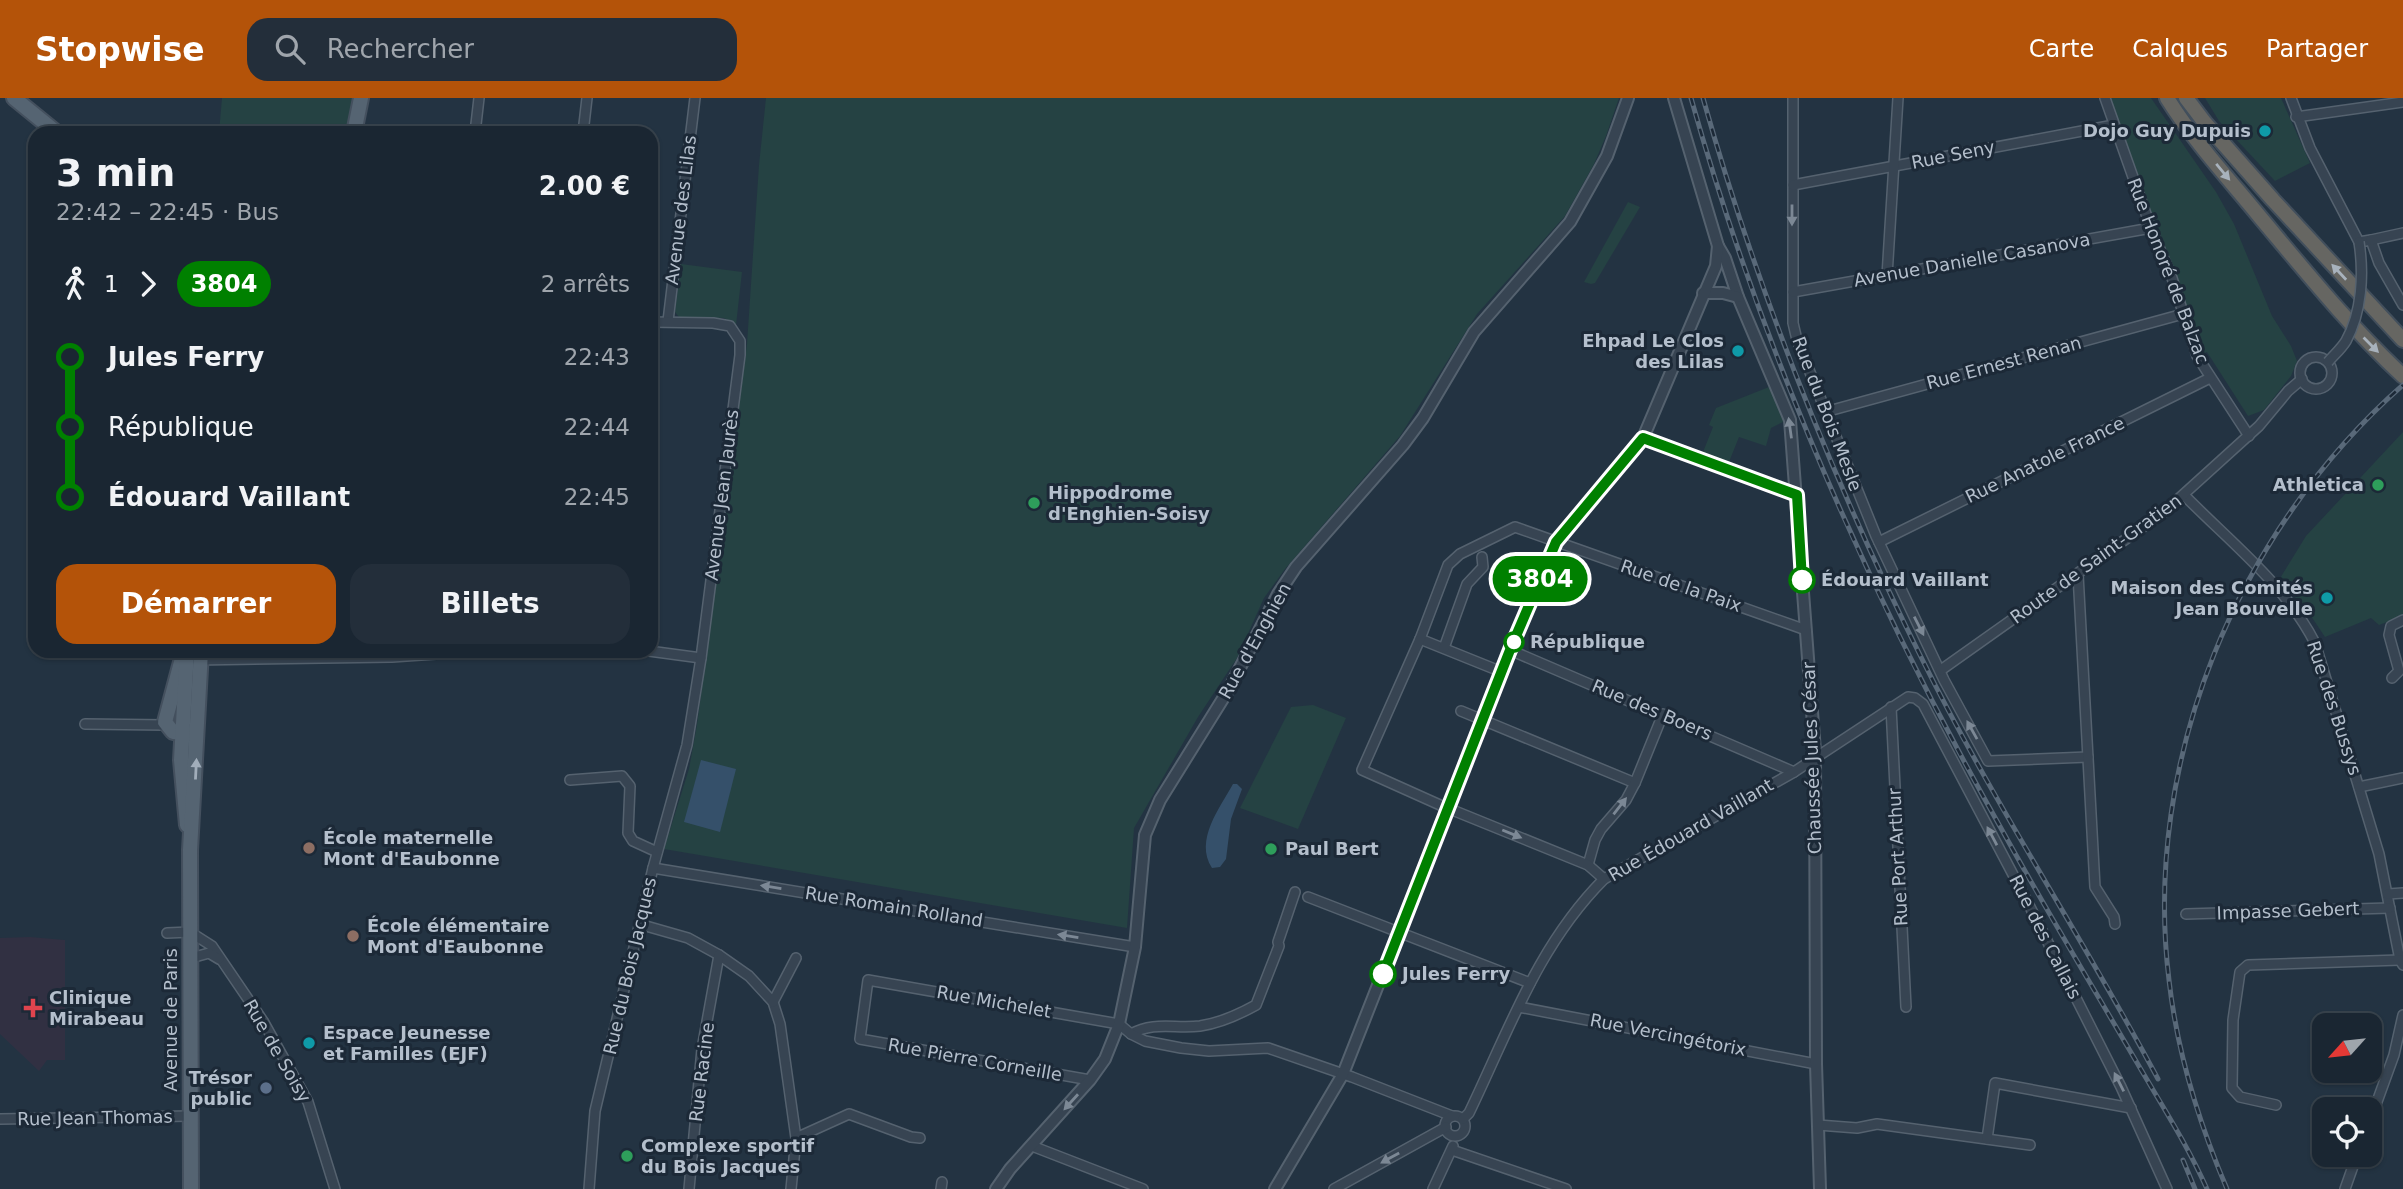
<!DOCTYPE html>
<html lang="fr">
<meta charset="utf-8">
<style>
:root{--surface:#1a2632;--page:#232e3a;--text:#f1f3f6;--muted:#9fa5ac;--line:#38434d;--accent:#b45309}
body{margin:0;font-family:"DejaVu Sans",sans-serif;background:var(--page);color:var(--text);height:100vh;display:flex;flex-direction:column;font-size:26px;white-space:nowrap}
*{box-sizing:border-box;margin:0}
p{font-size:23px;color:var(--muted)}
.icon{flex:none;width:38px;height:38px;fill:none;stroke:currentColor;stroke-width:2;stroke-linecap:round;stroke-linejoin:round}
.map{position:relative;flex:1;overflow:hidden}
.side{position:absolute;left:28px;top:28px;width:630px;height:532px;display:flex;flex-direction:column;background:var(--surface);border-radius:21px;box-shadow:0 2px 5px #0004,0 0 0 2px var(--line)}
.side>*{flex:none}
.badge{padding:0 14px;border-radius:23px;font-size:24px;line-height:46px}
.needle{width:46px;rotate:243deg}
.fabs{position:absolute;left:2312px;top:915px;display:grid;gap:14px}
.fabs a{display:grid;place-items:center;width:70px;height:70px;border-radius:14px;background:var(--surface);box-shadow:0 2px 5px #0004,0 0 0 2px var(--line);font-size:35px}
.map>.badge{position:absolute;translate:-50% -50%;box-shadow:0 0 0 4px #fff}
.legs{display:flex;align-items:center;gap:10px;height:77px;padding:0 28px;font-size:23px}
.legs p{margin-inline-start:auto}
.overview{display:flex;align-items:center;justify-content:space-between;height:119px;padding:0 28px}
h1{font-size:38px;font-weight:700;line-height:52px}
.button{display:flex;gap:14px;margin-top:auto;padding:14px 28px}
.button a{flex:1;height:80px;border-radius:21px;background:var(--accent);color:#fff;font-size:28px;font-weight:700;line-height:80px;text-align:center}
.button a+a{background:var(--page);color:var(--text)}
ul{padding:0 28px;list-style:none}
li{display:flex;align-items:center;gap:24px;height:70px;font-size:26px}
li i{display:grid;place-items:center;width:10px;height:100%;margin:0 9px;background:currentColor}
li i::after{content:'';width:18px;height:18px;margin:-9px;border:5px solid;border-radius:50%;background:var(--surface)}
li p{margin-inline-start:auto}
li:first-child i{background:linear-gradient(#0000 50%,currentColor 0)}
li:last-child i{background:linear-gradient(currentColor 50%,#0000 0)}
header{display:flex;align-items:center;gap:42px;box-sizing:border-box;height:98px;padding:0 35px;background:var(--accent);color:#fff}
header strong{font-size:33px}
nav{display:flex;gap:38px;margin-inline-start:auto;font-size:24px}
.search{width:490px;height:63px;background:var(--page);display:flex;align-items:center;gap:18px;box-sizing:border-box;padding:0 24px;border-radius:21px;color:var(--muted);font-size:26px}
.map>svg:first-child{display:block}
.medical{fill:#313042}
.green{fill:#254243}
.water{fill:#35506a}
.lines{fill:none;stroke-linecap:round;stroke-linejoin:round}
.minor-casing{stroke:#55626f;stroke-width:12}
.tertiary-casing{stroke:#55626f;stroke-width:14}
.primary-casing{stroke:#44505e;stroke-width:18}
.trunk-casing{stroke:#424f5c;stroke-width:18}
.minor{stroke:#374452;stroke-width:9}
.tertiary{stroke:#374452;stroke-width:10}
.primary{stroke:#556472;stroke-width:14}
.trunk{stroke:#666662;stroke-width:14}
.rail-casing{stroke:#596979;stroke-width:5}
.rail{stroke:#1c2937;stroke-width:2.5;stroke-dasharray:8;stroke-linecap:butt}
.minor-bridge-casing{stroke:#55626f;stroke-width:12;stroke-linecap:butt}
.minor-bridge{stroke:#374452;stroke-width:9}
.oneway{fill:#a8b2bc}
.oneway2{fill:#7c8895}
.oneway3{fill:#a1adba}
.line-1-casing{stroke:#fff;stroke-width:16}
.line-1{stroke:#008000;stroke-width:10}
.culture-dot{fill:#0f9aa8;stroke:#1c2937;stroke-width:2.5}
.leisure-dot{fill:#2e9e5b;stroke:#1c2937;stroke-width:2.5}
.stop-1-dot{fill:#fff;stroke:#008000;stroke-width:3.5}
.education-dot{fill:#8d6e63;stroke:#1c2937;stroke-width:2.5}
.health-dot{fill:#e0444e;stroke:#1c2937;stroke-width:2.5}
.service-dot{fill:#5c6f8a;stroke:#1c2937;stroke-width:2.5}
.labels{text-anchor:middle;stroke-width:6;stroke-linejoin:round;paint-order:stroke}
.poi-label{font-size:18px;font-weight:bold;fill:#b4bfcc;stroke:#1c2937;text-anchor:start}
.street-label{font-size:18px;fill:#b4bfcc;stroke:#1c2937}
.stop-label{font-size:18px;font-weight:bold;fill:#b4bfcc;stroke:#1c2937;text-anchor:start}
</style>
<header>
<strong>Stopwise</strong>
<div class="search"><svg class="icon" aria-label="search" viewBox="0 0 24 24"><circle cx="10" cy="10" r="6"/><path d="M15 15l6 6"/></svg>Rechercher</div>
<nav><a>Carte</a><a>Calques</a><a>Partager</a></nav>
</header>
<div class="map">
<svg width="2403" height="1091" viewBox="0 0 2403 1091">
<rect width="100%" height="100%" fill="#233342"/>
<polygon class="medical" points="30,839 65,842 65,962 47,962 39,973 0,936 0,840"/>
<g class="green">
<polygon points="222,0 353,0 345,35 219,35"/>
<polygon points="766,0 1619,0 1606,38 1594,66 1565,118 1477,216 1400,338 1285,471 1264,500 1237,560 1198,619 1134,730 1127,830 664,751 689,671 697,627 747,246 759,67"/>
<polygon points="2108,0 2151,0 2216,94 2234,126 2272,218 2291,248 2297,263 2291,278 2264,312 2248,318 2207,254 2200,257"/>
<polygon points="2205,0 2281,0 2310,65 2275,83 2219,23"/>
<polygon points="1628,104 1640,109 1595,185 1591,186 1584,184"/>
<polygon points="681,166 742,174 736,227 724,220 679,219 675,214"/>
<polygon points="1769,289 1785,323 1771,330 1766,348 1739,339 1729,364 1703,354 1713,329 1709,327 1716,310"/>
<polygon points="2403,334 2403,518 2379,527 2371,520 2325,539 2307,512 2279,482 2306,438"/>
<polygon points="1313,607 1346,620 1298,731 1240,710 1291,609"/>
</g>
<g class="water">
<polygon points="701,662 736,671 720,734 684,724"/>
<path d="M1233,686H1237L1242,691L1231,721L1226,761L1220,769L1212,770C1194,742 1220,710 1233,686Z"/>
</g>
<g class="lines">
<g class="minor-casing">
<g id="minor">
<polyline points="1793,0 1793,225 1797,242 1876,438 1944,582 1988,663 2088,659"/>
<polyline points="2105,0 2151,130 2172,180 2197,258 2249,338"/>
<polyline points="2291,0 2310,50 2359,144 2371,142 2379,165 2403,207"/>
<polyline points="2296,19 2403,4"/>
<polyline points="475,35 479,0"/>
<polyline points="583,35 587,0"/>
<polyline points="1793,87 2114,27"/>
<polyline points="2371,142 2403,135"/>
<polyline points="1887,178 1898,0"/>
<polyline points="1793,194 2151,130"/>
<polyline points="668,223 695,0"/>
<circle cx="2316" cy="275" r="16"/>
<polyline points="1825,314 2183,216"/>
<polyline points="1643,340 1797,397"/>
<path d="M2184,397C2229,443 2285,486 2315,545L2379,756L2400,862L2403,867"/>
<polyline points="1879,444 2210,280"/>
<polyline points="2078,476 2095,789 2114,819 2115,826"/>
<polyline points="1420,541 1502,574"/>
<polyline points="1444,550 1467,486 1483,469 1482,459"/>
<polyline points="1510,552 1794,674"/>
<polyline points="649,553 701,560"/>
<polyline points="196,562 392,559 480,553"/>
<polyline points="1941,572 2164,414 2259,328 2288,293 2302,281"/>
<polyline points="2392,580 2399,573 2389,537 2391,528 2403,522"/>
<polyline points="1891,609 1906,909"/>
<polyline points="1461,613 1635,685"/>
<polyline points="85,626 165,627"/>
<polyline points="570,682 622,678 630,688 628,735 633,743 657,754"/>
<polyline points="2359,689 2403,680"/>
<polyline points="1588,767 1595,742 1601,731 1626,702 1635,685 1663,616"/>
<polyline points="653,770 1135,849"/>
<polyline points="1604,781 1588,767 1440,707 1362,672 1420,541 1448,467 1460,456 1515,429 1806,532"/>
<polyline points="2388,796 2403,795"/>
<polyline points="1308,799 1530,885"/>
<polyline points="2186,816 2390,810"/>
<polyline points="639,826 688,840 719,857 749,878 773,904 780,926 796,1040 791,1091"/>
<polyline points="167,835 190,834 212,848 263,923 308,1004 335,1091"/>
<polyline points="191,860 209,855 219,861"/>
<polyline points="773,904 796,860"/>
<polyline points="1519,909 1816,966"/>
<path d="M1131,936C1154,923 1175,931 1200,928C1221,925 1238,917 1256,907L1279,848L1278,844L1295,794"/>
<polyline points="1090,982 860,941 868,882 1119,926 1131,936 1145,943 1181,950 1209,953 1268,950 1352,979 1452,1018"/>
<polyline points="2276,1007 2240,999 2232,990 2233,922 2240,874 2248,867 2400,862"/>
<circle cx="1455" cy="1028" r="10"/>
<polyline points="0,1021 191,1018"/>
<path d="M1463,1021L1469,1015C1509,932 1538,847 1604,781L1794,674L1908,599L1915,600L1923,606L2028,805L2121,989L2167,1091"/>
<polyline points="2370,1023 2394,957 2403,917"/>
<polyline points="1818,1027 1857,1030 1877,1026 2030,1047"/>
<polyline points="796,1040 849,1016 911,1039 920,1040"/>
<polyline points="1987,1041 1995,985 2131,1010"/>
<polyline points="1032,1048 1143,1091"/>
<polyline points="1452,1052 1566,1091"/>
<polyline points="589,1091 595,1013 653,770 687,647 701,560 740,257 740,243 730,228 713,225 651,224"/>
<polyline points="689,1091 702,951 719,857"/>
<polyline points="941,1091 942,1084"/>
<polyline points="1334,1091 1446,1029"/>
<polyline points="1433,1091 1453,1048"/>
<polyline points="2345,1091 2357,1057"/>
</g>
</g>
<g class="tertiary-casing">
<g id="tertiary">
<polyline points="1674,0 1718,148 1725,160 1738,199 1790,322 1815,653 1816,966 1820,1091"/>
<polyline points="1703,195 1723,195 1738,199"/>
<polyline points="996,1091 1010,1071 1090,982 1105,961 1119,926 1135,849 1145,737 1160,702 1229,591 1278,496 1296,469 1403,347 1423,320 1474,234 1570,124 1607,58 1628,0"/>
<polyline points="1275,1091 1343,976 1510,552 1556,444 1643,340 1716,168 1718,148"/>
</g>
</g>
<g class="primary-casing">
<g id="primary">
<polyline points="14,0 57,35"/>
<polyline points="354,35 361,0"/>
<polyline points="181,564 165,624 173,634 189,635"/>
<polyline points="187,727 181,662 187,553"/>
<polyline points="191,1091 190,752 201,553"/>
</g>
</g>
<g class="trunk-casing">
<g id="trunk">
<path d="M2167,0C2194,43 2228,80 2260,119C2306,174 2350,229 2403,278"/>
<polyline points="2186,0 2205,25 2273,102 2403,242"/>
</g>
</g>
<use href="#minor" class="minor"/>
<use href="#tertiary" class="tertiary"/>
<use href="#primary" class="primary"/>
<use href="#trunk" class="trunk"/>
<g class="rail-casing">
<g id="rail">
<path d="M1691,0C1763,256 1871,500 2002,732C2045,810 2091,886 2136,963C2161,1006 2187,1046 2207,1091"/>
<path d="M1703,0C1757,192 1834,385 1923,563C1994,706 2083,840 2158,981"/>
<polyline points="2183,1062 2195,1091"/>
<path d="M2227,1091C2199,1025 2177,954 2169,882C2142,662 2238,432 2403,287"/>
</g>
</g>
<use href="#rail" class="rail"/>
<g class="minor-bridge-casing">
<path id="minor-bridge" d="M2328,264C2334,257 2341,251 2346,243C2362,214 2364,176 2359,144"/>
</g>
<use href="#minor-bridge" class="minor-bridge"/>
</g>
<defs><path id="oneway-solid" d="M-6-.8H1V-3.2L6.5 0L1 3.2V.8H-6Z" transform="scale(1.75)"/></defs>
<g class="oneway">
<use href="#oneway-solid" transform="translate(2223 74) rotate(50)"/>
<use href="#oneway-solid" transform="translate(2339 174) rotate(-133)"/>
<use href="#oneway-solid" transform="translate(2371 247) rotate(45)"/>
</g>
<g class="oneway2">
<use href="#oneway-solid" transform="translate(1792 117) rotate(90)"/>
<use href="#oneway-solid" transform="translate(1790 330) rotate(-98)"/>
<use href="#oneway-solid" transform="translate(1919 528) rotate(63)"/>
<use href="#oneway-solid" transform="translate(1972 632) rotate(-119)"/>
<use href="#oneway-solid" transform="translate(1620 708) rotate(-52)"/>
<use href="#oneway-solid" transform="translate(1512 736) rotate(22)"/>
<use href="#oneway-solid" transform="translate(1992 738) rotate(-118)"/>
<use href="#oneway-solid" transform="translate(771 789) rotate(-171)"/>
<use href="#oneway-solid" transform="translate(1068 838) rotate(-171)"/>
<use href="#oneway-solid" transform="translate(2119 984) rotate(-117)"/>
<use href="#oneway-solid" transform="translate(1071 1004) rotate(132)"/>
<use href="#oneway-solid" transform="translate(1390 1060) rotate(151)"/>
</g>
<use class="oneway3" href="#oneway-solid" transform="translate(196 671) rotate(-87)"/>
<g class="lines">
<g class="line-1-casing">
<polyline id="line-1" points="1383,876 1510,552 1556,444 1643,340 1797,397 1802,482"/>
</g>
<use href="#line-1" class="line-1"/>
</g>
<g class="culture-dot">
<circle cx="2265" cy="33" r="7"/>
<circle cx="1738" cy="253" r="7"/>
<circle cx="2327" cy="500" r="7"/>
<circle cx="309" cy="945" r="7"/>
</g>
<g class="leisure-dot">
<circle cx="2378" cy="387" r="7"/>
<circle cx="1034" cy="405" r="7"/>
<circle cx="1271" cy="751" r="7"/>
<circle cx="627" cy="1058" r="7"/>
</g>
<g class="stop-1-dot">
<circle cx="1802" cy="482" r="12"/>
<circle cx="1514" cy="544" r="9"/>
<circle cx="1383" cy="876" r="12"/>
</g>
<g class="education-dot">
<circle cx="309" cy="750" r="7"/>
<circle cx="353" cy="838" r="7"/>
</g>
<path class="health-dot" d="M29.5 899.5h7v7h7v7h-7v7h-7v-7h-7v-7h7z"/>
<circle class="service-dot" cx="266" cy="990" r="7"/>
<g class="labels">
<g class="poi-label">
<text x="2251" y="39" text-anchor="end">Dojo Guy Dupuis</text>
<text x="1724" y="249" text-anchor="end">Ehpad Le Clos<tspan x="1724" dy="21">des Lilas</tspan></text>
<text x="2364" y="393" text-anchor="end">Athletica</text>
<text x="1048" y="401">Hippodrome<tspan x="1048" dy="21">d'Enghien-Soisy</tspan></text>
<text x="2313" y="496" text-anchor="end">Maison des Comités<tspan x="2313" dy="21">Jean Bouvelle</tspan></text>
<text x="323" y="746">École maternelle<tspan x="323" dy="21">Mont d'Eaubonne</tspan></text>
<text x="1285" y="757">Paul Bert</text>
<text x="367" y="834">École élémentaire<tspan x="367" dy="21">Mont d'Eaubonne</tspan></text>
<text x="49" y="906">Clinique<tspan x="49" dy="21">Mirabeau</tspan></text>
<text x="323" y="941">Espace Jeunesse<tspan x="323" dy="21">et Familles (EJF)</tspan></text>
<text x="252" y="986" text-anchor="end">Trésor<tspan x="252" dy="21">public</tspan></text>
<text x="641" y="1054">Complexe sportif<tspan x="641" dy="21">du Bois Jacques</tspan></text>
</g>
<g class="street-label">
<text transform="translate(1953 57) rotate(-11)" y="6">Rue Seny</text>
<text transform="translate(681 112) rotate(-83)" y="6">Avenue des Lilas</text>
<text transform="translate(1972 162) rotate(-10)" y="6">Avenue Danielle Casanova</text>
<text transform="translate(2168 173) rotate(69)" y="6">Rue Honoré de Balzac</text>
<text transform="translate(2004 265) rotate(-15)" y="6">Rue Ernest Renan</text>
<text transform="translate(1827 316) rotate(69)" y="6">Rue du Bois Mesle</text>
<text transform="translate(2045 362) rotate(-26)" y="6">Rue Anatole France</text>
<text transform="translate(722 397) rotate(-83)" y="6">Avenue Jean Jaurès</text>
<text transform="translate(2096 461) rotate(-36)" y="6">Route de Saint-Gratien</text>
<text transform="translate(1681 488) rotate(19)" y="6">Rue de la Paix</text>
<text transform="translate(1255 543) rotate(-61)" y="6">Rue d'Enghien</text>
<text transform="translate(2334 610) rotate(72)" y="6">Rue des Bussys</text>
<text transform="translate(1652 612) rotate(23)" y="6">Rue des Boers</text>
<text transform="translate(1812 660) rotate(-92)" y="6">Chaussée Jules César</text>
<text transform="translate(1691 732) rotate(-30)" y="6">Rue Édouard Vaillant</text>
<text transform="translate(1898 759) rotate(-93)" y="6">Rue Port Arthur</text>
<text transform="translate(894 809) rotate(9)" y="6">Rue Romain Rolland</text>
<text transform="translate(2288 813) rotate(-2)" y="6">Impasse Gebert</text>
<text transform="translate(2045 839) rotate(63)" y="6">Rue des Callais</text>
<text transform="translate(630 868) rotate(-77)" y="6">Rue du Bois Jacques</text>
<text transform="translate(994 904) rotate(10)" y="6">Rue Michelet</text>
<text transform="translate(171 922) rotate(-90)" y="6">Avenue de Paris</text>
<text transform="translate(1668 937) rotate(11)" y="6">Rue Vercingétorix</text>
<text transform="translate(277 953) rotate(60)" y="6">Rue de Soisy</text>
<text transform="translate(975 962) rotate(10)" y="6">Rue Pierre Corneille</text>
<text transform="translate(702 974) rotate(-83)" y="6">Rue Racine</text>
<text transform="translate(95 1020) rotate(-1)" y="6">Rue Jean Thomas</text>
</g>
<g class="stop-label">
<text x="1821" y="488">Édouard Vaillant</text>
<text x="1530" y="550">République</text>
<text x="1402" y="882">Jules Ferry</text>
</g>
</g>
</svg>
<div class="fabs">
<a><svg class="needle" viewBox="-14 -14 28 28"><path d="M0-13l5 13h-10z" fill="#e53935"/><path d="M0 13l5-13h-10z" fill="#9fa5ac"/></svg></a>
<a><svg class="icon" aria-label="locate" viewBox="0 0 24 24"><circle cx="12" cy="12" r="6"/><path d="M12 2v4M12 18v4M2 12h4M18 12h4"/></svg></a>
</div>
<b class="badge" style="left:1540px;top:481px;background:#008000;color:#fff">3804</b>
<section class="side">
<div class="overview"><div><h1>3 min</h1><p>22:42 – 22:45 · Bus</p></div><b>2.00 €</b></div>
<div class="legs"><svg class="icon" aria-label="walk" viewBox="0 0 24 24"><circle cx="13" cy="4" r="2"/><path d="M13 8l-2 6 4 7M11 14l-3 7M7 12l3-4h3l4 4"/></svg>1<svg class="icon" aria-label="forward" viewBox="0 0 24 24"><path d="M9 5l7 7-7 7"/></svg><b class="badge" style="background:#008000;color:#fff">3804</b><p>2 arrêts</p></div>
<ul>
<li><i style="color:#008000"></i><b>Jules Ferry</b><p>22:43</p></li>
<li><i style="color:#008000"></i><span>République</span><p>22:44</p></li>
<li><i style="color:#008000"></i><b>Édouard Vaillant</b><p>22:45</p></li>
</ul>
<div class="button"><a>Démarrer</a><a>Billets</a></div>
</section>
</div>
